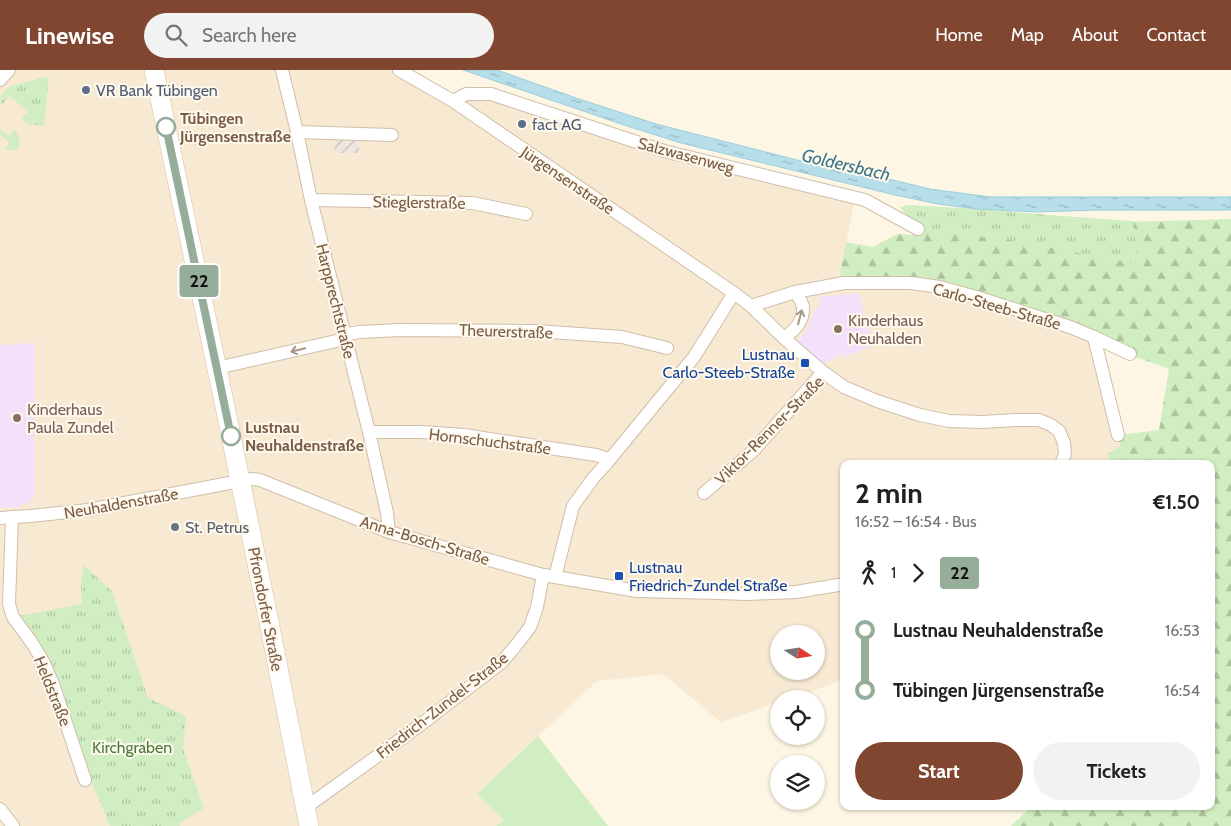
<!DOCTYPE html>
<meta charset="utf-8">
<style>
:root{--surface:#fff;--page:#f2f2f2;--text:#202124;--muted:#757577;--accent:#80462f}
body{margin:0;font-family:Cabin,sans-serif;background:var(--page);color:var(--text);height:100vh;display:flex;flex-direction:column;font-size:19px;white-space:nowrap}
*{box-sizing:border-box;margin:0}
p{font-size:16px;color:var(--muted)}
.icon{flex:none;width:28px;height:28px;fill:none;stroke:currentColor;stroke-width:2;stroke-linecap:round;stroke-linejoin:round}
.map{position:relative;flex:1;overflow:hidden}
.sheet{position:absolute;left:840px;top:390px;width:375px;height:350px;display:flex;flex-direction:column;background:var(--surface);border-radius:10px;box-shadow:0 1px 4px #0004}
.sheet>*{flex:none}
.badge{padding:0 10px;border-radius:4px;font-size:18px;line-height:32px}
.needle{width:32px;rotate:102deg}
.fabs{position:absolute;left:770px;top:555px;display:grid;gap:10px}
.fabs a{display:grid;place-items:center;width:55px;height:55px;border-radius:50%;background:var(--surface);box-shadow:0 1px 4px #0004;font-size:25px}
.map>.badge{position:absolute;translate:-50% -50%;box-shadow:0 0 0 2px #fff}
.legs{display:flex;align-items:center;gap:8px;height:55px;padding:0 15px;font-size:16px}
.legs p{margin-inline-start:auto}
.overview{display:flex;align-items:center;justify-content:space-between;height:85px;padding:0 15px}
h1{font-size:28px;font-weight:700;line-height:38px}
.button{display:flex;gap:10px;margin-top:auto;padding:10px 15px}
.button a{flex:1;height:58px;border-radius:30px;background:var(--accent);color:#fff;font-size:20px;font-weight:700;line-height:58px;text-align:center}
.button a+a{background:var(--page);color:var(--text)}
ul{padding:0 15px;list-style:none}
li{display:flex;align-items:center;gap:18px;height:60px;font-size:19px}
li i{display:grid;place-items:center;width:8px;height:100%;margin:0 6px;background:currentColor}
li i::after{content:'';width:12px;height:12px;margin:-6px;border:4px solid;border-radius:50%;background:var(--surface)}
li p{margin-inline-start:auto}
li:first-child i{background:linear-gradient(#0000 50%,currentColor 0)}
li:last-child i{background:linear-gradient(currentColor 50%,#0000 0)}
header{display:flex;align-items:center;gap:30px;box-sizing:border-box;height:70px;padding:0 25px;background:var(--accent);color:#fff}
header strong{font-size:24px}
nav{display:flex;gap:28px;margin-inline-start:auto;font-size:18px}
.search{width:350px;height:45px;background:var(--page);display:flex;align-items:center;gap:12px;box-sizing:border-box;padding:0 18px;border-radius:28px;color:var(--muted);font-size:19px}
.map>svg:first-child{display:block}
.residential{fill:#f7e9d2;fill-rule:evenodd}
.industrial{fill:url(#industrial-furrows)}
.education{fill:#f3e1fb}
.grass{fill:#d0eec1}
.forest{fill:url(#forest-firs)}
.park{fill:url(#park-tufts)}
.water{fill:url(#water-ripples);stroke:#9bcedd}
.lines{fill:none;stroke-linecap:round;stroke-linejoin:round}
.street-casing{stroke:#d1bea9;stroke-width:14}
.secondary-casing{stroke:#d7c1a8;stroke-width:20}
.street{stroke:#fff;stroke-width:12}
.secondary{stroke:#fff;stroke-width:19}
.oneway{stroke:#a99687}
.line-1-casing{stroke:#fff;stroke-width:11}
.line-1{stroke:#95ad99;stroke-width:8}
.service-dot{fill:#5c6f8a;stroke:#fff9ed;stroke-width:2}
.stop-1-dot{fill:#fff;stroke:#95ad99;stroke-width:2.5}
.education-dot{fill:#8d6e63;stroke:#fff9ed;stroke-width:2}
.transit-dot{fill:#1a4fb4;stroke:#fff9ed;stroke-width:2}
.worship-dot{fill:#6b7280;stroke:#fff9ed;stroke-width:2}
.labels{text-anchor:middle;stroke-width:4;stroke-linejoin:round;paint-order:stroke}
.service-label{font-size:16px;fill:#4e5e75;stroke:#fff9ed;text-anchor:start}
.stop-label{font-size:16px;font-weight:bold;fill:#7a5d46;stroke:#fff9ed;text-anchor:start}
.street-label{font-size:16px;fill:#7a5d46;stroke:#fff9ed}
.education-label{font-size:16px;fill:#785e54;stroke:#fff9ed;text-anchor:start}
.transit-label{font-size:16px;fill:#164399;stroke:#fff9ed;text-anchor:end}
.worship-label{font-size:16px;fill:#5b616d;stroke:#fff9ed;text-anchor:start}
.park-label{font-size:16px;fill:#497b3b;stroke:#fff9ed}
.water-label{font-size:18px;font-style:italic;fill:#3b7689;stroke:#fff9ed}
</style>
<header>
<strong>Linewise</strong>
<div class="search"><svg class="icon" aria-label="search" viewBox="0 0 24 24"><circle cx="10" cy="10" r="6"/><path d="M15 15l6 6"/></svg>Search here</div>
<nav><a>Home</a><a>Map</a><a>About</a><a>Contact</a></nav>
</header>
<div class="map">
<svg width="1231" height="756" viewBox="0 0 1231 756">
<defs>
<pattern id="industrial-furrows" width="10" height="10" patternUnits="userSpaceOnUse" patternTransform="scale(1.25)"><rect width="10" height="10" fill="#eee7df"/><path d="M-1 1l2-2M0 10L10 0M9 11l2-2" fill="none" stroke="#c6beb7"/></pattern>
<pattern id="forest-firs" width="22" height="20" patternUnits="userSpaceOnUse" patternTransform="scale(1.25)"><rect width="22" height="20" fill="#d0eec1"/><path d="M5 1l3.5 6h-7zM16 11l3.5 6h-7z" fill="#aec49f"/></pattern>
<pattern id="park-tufts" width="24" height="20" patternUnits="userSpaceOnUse" patternTransform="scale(1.25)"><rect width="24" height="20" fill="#d0eec1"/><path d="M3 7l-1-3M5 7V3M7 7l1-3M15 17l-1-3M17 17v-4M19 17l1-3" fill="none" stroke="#aec49f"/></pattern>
<pattern id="water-ripples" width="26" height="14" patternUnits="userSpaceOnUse" patternTransform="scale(1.25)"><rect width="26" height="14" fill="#b6dfea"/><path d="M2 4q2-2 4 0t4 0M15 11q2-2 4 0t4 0" fill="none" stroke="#99b8bf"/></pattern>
</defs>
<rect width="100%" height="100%" fill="#fef6e4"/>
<path class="residential" d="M0,0H397L453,31L491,24L854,133L838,214L911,213L1094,267L1118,365L1120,376L1108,384L1110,394H844V608L831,614L789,629H779V632L721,652L663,604L597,611L477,723L504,750L496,756H0ZM779,564H816V601H779Z"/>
<polygon class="industrial" points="334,63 359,64 359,83 335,83"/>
<g class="education">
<polygon points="859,223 868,257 872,265 868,267 872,276 845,287 843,284 823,294 799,272 799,270 809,256 812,245 815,239 820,236 819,227"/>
<polygon points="34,273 34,427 30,430 29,433 21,434 20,437 0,438 0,275"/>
</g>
<g class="grass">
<polygon points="0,59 9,66 15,60 18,65 20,75 17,79 10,81 5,79 10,73 0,65"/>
<polygon points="538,666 608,756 496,756 504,750 477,724"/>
</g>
<polygon class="forest" points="907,135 978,139 1125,152 1231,149 1231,756 1011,756 1032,736 1211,736 1211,394 1110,394 1108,384 1120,376 1118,365 1159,360 1169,299 951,220 838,215 846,172 873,177 897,164 916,165 919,154 906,146 901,138 899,138"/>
<g class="park">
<path d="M49,6L44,56L28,54L22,49L28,41L9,26L2,35L0,33C0,26 4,20 11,16Z"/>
<polygon points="907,135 1133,151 1138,194 1009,170 925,161"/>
<polygon points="84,495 112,521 148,628 186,646 183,679 204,738 180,753 180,756 110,756 90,708 53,614 13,547 82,534 81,512"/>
</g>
<polygon class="water" points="463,0 497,0 579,29 656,54 797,90 868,104 930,119 990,127 1231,127 1231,140 1098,140 1036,142 977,139 938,134 895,125 681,73 624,55"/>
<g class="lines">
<g class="street-casing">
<g id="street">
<polyline points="282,0 297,62 311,130 369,362 387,443 389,462"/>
<polyline points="399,0 453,31 734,223 751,236 784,268 823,302 844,317 877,331 920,345 949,351 982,352 1016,350 1039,350 1051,355 1059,361 1064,373 1065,384 1061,394"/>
<polyline points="0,10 9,0"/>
<polyline points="453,31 466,24 491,24 664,81 865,130 918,159"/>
<polyline points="297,62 392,65"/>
<polyline points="311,130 472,133 526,144"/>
<polyline points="751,236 795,222 844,213 911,213 940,217 976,227 1070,257 1094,267 1118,365"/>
<polyline points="344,265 359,262 400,260 536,261 622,267 667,278"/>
<polyline points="1094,267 1130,284"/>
<path d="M784,268C795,260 804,251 803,237C802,232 798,226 795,222"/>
<polyline points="217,298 345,269"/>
<polyline points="369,362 422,362 464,365 596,385 605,388 609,390"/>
<polyline points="704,423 753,381 823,302"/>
<polyline points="12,447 9,534 13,547 32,573 44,593 53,614 85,710"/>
<polyline points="0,448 30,446 88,440 240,411 253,409 260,410 389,462 543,505 555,507 637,521 719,523 747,524 796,522 844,514"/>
<polyline points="555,507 573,436 594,407 606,394 694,287 734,223"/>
<polyline points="305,738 419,656 502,592 518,573 530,557 537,537 543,505"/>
<polyline points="0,739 13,756"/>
</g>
</g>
<g class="secondary-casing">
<polyline id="secondary" points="154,0 228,351 269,552 309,756"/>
</g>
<use href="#street" class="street"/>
<use href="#secondary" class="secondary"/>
</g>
<defs><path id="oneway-shaft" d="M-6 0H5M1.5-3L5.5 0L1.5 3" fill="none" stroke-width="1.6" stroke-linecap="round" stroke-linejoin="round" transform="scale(1.25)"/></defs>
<g class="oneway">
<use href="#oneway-shaft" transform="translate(800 247) rotate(-75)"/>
<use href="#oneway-shaft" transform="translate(298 280) rotate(167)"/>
</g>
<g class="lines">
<g class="line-1-casing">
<polyline id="line-1" points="166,57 231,366"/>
</g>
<use href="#line-1" class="line-1"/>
</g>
<g class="service-dot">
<circle cx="86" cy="20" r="5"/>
<circle cx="522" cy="54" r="5"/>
</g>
<g class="stop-1-dot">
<circle cx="166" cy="57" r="9"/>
<circle cx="231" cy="366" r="9"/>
</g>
<g class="education-dot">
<circle cx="838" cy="259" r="5"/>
<circle cx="17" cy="348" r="5"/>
</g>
<g class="transit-dot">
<rect x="800" y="288" width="10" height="10" rx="2.5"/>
<rect x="614" y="501" width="10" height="10" rx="2.5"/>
</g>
<circle class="worship-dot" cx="175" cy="457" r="5"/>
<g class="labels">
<g class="service-label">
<text x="96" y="26">VR Bank Tübingen</text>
<text x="532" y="60">fact AG</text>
</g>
<g class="stop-label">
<text x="180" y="54">Tübingen<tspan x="180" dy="18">Jürgensenstraße</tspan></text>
<text x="245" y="363">Lustnau<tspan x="245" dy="18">Neuhaldenstraße</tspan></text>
</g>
<g class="street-label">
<text transform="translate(686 85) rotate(15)" y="6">Salzwasenweg</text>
<text transform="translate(568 110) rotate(34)" y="6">Jürgensenstraße</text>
<text transform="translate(419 132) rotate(1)" y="6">Stieglerstraße</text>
<text transform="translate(336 231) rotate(76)" y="6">Harpprechtstraße</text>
<text transform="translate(997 236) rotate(16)" y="6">Carlo-Steeb-Straße</text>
<text transform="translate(506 261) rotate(2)" y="6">Theurerstraße</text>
<text transform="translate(769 360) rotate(-45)" y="6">Viktor-Renner-Straße</text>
<text transform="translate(490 371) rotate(7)" y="6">Hornschuchstraße</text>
<text transform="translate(121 433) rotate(-10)" y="6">Neuhaldenstraße</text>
<text transform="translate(425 470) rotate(17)" y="6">Anna-Bosch-Straße</text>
<text transform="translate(266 539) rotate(79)" y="6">Pfrondorfer Straße</text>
<text transform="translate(53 621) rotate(68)" y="6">Heldstraße</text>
<text transform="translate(442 635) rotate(-38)" y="6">Friedrich-Zundel-Straße</text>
</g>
<g class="education-label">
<text x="848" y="256">Kinderhaus<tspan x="848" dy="18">Neuhalden</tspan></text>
<text x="27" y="345">Kinderhaus<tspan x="27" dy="18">Paula Zundel</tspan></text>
</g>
<g class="transit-label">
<text x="795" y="290">Lustnau<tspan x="795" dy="18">Carlo-Steeb-Straße</tspan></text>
<text x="629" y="503" text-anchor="start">Lustnau<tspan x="629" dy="18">Friedrich-Zundel Straße</tspan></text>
</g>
<g class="worship-label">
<text x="185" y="463">St. Petrus</text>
</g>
<g class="park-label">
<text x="132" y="683">Kirchgraben</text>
</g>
<g class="water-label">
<text transform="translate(846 95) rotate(13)" y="6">Goldersbach</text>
</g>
</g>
</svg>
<div class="fabs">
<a><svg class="needle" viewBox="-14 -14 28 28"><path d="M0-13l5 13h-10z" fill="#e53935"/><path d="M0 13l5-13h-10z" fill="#757577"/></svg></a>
<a><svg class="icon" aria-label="locate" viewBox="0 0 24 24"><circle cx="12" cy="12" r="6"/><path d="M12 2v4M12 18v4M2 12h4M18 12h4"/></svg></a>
<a><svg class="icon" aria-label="layers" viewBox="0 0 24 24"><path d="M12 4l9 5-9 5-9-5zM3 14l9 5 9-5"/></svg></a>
</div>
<b class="badge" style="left:199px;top:211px;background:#95ad99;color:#111">22</b>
<section class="sheet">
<div class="overview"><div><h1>2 min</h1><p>16:52 – 16:54 · Bus</p></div><b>€1.50</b></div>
<div class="legs"><svg class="icon" aria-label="walk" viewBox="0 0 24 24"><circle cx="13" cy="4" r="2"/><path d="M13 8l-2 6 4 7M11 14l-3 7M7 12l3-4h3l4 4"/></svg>1<svg class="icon" aria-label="forward" viewBox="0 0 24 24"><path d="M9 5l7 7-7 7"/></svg><b class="badge" style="background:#95ad99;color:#111">22</b></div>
<ul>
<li><i style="color:#95ad99"></i><b>Lustnau Neuhaldenstraße</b><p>16:53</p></li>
<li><i style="color:#95ad99"></i><b>Tübingen Jürgensenstraße</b><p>16:54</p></li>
</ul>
<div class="button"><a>Start</a><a>Tickets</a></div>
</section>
</div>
